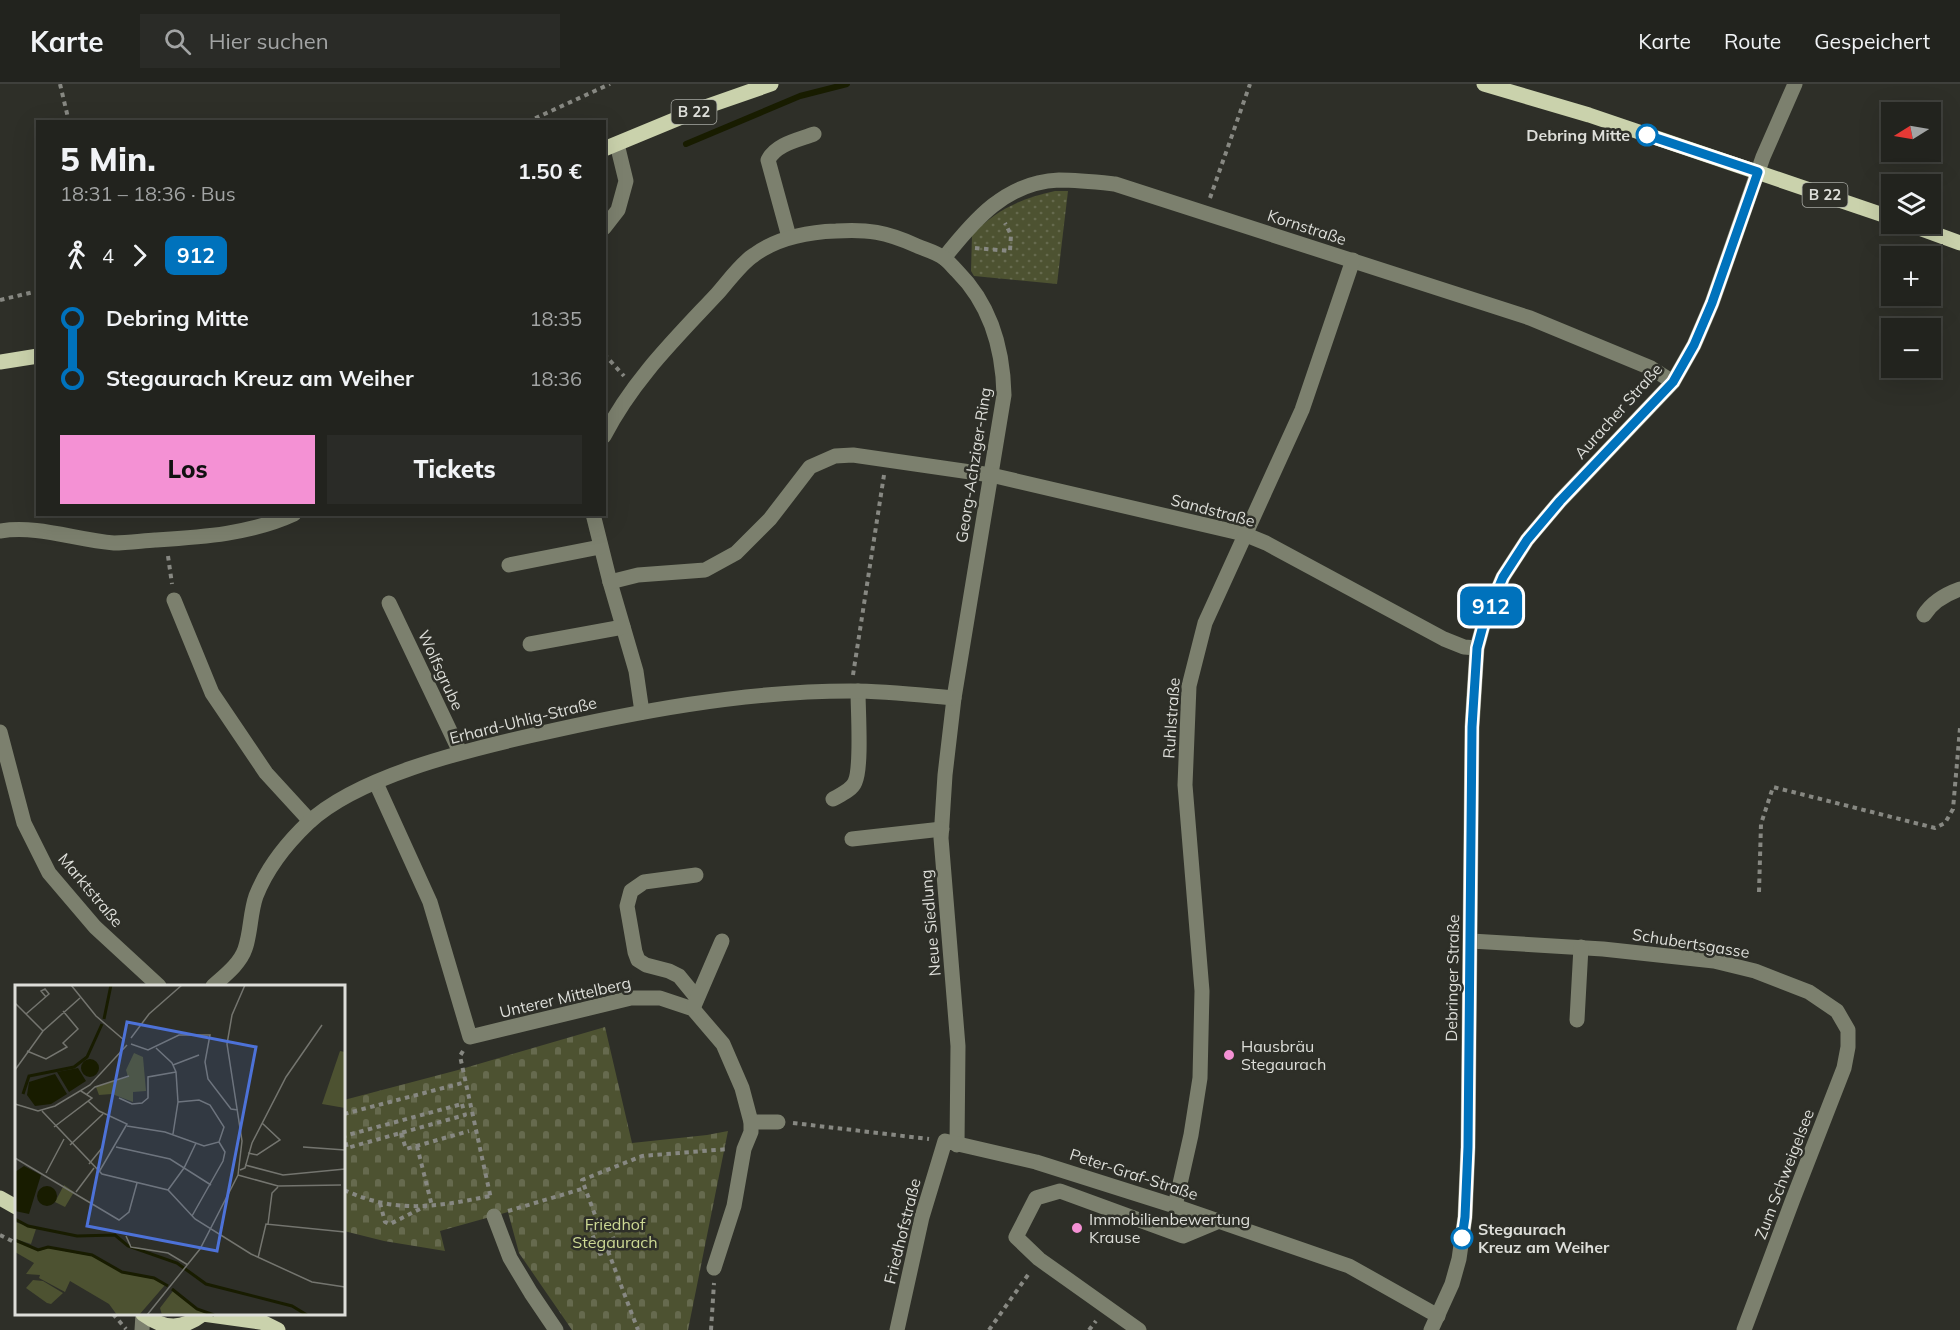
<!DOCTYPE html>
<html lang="de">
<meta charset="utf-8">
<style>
:root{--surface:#22231e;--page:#2a2b27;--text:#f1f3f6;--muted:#a2a4a4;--line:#3f403c;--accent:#f491d4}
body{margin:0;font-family:Mulish,sans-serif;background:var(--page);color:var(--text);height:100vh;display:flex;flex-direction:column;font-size:22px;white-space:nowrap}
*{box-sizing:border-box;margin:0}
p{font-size:20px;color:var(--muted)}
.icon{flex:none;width:33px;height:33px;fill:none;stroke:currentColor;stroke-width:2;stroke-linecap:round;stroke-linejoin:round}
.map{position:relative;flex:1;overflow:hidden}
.panel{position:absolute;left:36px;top:36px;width:570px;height:396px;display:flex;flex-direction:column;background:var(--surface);border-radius:0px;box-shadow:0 6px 24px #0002,0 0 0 2px var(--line)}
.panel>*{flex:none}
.badge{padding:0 12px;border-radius:9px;font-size:21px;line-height:39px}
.needle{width:39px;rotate:259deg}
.tools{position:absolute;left:1881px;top:18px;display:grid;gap:12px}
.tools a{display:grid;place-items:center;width:60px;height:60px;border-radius:0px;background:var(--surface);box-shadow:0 6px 24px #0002,0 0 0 2px var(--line);font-size:30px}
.map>.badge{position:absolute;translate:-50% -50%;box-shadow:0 0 0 3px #fff}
.legs{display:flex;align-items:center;gap:9px;height:66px;padding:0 24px;font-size:20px}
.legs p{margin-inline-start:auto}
.headline{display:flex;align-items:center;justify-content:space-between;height:102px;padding:0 24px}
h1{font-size:33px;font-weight:800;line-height:45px}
.action{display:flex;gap:12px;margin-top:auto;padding:12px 24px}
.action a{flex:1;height:69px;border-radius:0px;background:var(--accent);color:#111;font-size:24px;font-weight:800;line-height:69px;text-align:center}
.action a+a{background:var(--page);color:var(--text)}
ul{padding:0 24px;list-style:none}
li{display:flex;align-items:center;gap:21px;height:60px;font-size:22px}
li i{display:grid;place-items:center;width:9px;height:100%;margin:0 8px;background:currentColor}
li i::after{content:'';width:15px;height:15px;margin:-8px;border:4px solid;border-radius:50%;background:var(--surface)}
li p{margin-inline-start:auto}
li:first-child i{background:linear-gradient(#0000 50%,currentColor 0)}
li:last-child i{background:linear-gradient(currentColor 50%,#0000 0)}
header{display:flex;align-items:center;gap:36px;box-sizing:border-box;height:84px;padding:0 30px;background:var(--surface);border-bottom:2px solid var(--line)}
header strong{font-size:28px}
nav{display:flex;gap:33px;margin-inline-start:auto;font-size:21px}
.search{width:420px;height:54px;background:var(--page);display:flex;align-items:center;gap:15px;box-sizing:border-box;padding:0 21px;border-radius:0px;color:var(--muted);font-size:22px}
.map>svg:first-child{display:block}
.cemetery{fill:url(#cemetery-stones)}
.park{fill:url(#park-dots)}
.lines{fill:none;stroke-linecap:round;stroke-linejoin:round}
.stream{stroke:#181c00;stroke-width:6}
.path{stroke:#878882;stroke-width:4;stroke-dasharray:4.5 4.5;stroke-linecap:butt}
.minor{stroke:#7c806e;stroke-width:15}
.major{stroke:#cad2ac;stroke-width:15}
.line-1-casing{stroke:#fff;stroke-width:14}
.line-1{stroke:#0072bc;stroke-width:9}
.stop-1-dot{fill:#fff;stroke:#0072bc;stroke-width:3}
.poi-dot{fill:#f491d4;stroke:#2e2f28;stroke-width:2}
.labels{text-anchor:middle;stroke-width:5;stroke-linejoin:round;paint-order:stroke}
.shield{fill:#2e2f28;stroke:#a8aaa4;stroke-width:1.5}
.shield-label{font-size:15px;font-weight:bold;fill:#ddded9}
.stop-label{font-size:16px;font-weight:bold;fill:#ddded9;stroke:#2e2f28;text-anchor:end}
.street-label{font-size:16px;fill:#ddded9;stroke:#2e2f28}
.poi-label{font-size:16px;fill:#ddded9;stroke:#2e2f28;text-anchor:start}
.park-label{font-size:16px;fill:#cdd994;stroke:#2e2f28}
.inset-river{fill:none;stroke:#181c00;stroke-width:3}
.inset-road{fill:none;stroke:#74756f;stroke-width:1.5}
.view{fill:#4d72d8;fill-opacity:0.15;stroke:#4d72d8;stroke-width:3}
.inset-edge{fill:none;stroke:#ddded9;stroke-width:3}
</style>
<header>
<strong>Karte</strong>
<div class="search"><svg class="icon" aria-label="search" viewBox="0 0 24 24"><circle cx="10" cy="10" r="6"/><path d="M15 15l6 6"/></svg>Hier suchen</div>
<nav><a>Karte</a><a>Route</a><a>Gespeichert</a></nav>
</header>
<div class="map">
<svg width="1960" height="1246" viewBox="0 0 1960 1246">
<defs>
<pattern id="cemetery-stones" width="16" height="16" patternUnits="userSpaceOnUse" patternTransform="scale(1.5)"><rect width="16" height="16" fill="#4d5231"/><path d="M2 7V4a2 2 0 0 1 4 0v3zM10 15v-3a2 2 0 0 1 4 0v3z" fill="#666a4e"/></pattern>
<pattern id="park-dots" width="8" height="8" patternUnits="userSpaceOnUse" patternTransform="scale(1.5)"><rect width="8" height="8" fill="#4d5231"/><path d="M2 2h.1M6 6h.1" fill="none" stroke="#666a4e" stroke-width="1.8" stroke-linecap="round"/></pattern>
</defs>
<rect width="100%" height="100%" fill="#2e2f28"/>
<polygon class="cemetery" points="605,943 632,1059 707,1051 728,1047 688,1246 572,1246 519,1169 508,1128 440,1147 445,1167 384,1157 344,1147 344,1016 458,986"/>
<path class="park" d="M1055,107H1068L1057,200L974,192L971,187L972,151C995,126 1022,114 1055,107Z"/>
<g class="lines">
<polyline class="stream" points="686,60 800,12 847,0"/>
<g class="path">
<polyline points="60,0 69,38"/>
<polyline points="527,38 610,0"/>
<polyline points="1210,114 1250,0"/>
<polyline points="975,164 1010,167 1011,151 1005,139"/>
<polyline points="0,216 38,207"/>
<polyline points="604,270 624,292"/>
<polyline points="168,472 172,500"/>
<polyline points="853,591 884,391"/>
<polyline points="1759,808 1761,740 1773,703 1935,744 1945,739 1953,725 1960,644"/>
<polyline points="463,967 460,972 491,1115"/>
<polygon points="462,1020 465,1031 347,1064 344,1052"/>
<polyline points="344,1030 466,998"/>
<polyline points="793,1039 929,1055"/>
<polyline points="401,1049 406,1065 469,1047"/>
<polyline points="417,1062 432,1122"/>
<path d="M344,1106C397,1130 435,1123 490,1112"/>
<polyline points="380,1119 385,1138 390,1140 426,1122"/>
<polyline points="508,1127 585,1104"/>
<polygon points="606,1136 617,1163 600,1170 589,1142"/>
<polyline points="598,1139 582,1096 642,1072 728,1065"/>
<polyline points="0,1151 16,1159"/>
<polyline points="608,1167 638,1246"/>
<polyline points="113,1230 126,1245"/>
<polyline points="711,1246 714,1199"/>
<polyline points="989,1246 1030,1188"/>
<polyline points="1089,1246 1096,1237"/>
</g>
<g class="minor">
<polyline points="604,144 618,126 626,97 617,60"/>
<path d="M789,153L768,76C776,60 798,56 814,50"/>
<path d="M944,174C974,136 1006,98 1059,96C1078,96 1096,98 1115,100L1530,234L1651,284L1673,298"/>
<path d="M604,352C633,296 674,256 717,210C727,199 741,179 754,171C777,154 808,148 836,147C868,145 886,148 915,161C924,165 936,168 944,174C949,178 953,183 957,187C991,221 1003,264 1004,311L954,614L945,691L941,754L958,962L957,1061"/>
<polyline points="593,430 610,498 636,587 642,628"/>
<path d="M0,447C39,441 75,456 114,459C127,459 141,457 155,456C202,453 251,450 294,430"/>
<polyline points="509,481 600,463"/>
<polyline points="610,498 638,491 705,486 736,469 770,435 810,383 835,372 853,371 991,391 1244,450 1266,459 1444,555 1464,563 1477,564"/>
<polyline points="174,516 212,609 266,689 310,737"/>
<polyline points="389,519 460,668"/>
<path d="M1924,531C1932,518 1946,510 1960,505"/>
<polyline points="530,560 623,543"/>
<polyline points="0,648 24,739 49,789 95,843 159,902"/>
<polyline points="376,699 430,818 470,953 631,914 660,914 693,925 723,960 742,1004 751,1038 751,1048 744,1065 734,1122 714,1184"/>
<path d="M833,715C840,711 852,706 855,698C862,683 858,627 858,607"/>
<polyline points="852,755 942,745"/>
<polyline points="696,791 644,798 631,807 627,822 635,868 638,876 646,881 669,887 679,892 697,914"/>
<polyline points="1471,857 1603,865 1714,877 1755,887 1809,908 1837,927 1848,946 1848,963 1844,984 1793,1115 1744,1246"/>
<path d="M213,902C224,892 240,880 245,865C251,848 250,829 256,812C267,784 286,760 308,739C357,693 463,667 529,652C634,628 742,607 851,607C885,607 920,611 954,614"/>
<polyline points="694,922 722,857"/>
<polyline points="1577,936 1581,863"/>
<polyline points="751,1038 778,1038"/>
<polyline points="1175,1122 1191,1051 1200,994 1202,907 1185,701 1189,602 1205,539 1302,326 1353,176"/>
<polyline points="494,1132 510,1174 531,1209 556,1246"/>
<polyline points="142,1246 143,1230"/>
<polyline points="897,1246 922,1133 945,1057 1036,1078 1175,1122 1349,1182 1438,1232"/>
<polyline points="1139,1246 1039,1175 1016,1153 1036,1114 1060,1107 1183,1152 1219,1137"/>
<polyline points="1431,1246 1452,1200 1459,1175 1465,1133 1468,1063 1472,643 1477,564 1484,538 1503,493 1527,456 1560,417 1673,298 1694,261 1712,219 1763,73 1795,0"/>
</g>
<g class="major">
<polyline points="1484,0 1589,31 1892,134"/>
<polyline points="604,65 708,22 771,0"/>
<polyline points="1908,140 1960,159"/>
<polyline points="0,278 38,272"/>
<polyline points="0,1114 16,1123"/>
<path d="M143,1230C165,1246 182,1246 203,1230"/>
<polyline points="203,1230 260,1238"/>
<polyline points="254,1234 278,1246"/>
</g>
</g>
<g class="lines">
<g class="line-1-casing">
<polyline id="line-1" points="1462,1154 1465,1133 1468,1063 1472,643 1477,564 1484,538 1503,493 1527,456 1560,417 1673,298 1694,261 1712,219 1758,88 1647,51"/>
</g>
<use href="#line-1" class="line-1"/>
</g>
<g class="stop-1-dot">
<circle cx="1647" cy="51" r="10"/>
<circle cx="1462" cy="1154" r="10"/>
</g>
<g class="poi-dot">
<circle cx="1229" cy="971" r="6"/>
<circle cx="1077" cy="1144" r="6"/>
</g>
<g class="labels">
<g class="shield">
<rect x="671.5" y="16" width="45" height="24" rx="4.5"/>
<rect x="1802.5" y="99" width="45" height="24" rx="4.5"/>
</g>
<g class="shield-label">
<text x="694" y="33">B 22</text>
<text x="1825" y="116">B 22</text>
</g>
<g class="stop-label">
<text x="1630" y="57">Debring Mitte</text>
<text x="1478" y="1151" text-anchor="start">Stegaurach<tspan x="1478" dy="18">Kreuz am Weiher</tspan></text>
</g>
<g class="street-label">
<text transform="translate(1307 143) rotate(18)" y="6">Kornstraße</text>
<text transform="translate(1618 327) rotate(-48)" y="6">Auracher Straße</text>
<text transform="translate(973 381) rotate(-81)" y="6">Georg-Achziger-Ring</text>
<text transform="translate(1213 426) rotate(15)" y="6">Sandstraße</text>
<text transform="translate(441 586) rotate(65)" y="6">Wolfsgrube</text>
<text transform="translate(1171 634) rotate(-86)" y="6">Ruhlstraße</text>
<text transform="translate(523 636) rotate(-14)" y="6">Erhard-Uhlig-Straße</text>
<text transform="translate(91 806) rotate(50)" y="6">Marktstraße</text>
<text transform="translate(930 839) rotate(-95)" y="6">Neue Siedlung</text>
<text transform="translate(1691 859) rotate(9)" y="6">Schubertsgasse</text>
<text transform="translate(1452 894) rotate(-89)" y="6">Debringer Straße</text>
<text transform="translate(565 913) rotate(-13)" y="6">Unterer Mittelberg</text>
<text transform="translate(1134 1090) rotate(18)" y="6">Peter-Graf-Straße</text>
<text transform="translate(1784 1090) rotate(-69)" y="6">Zum Schweigelsee</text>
<text transform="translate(902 1147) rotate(-76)" y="6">Friedhofstraße</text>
</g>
<g class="poi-label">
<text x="1241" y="968">Hausbräu<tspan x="1241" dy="18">Stegaurach</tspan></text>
<text x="1089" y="1141">Immobilienbewertung<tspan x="1089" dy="18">Krause</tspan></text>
</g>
<g class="park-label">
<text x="615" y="1146">Friedhof<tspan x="615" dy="18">Stegaurach</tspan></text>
</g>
</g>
<g transform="translate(15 901)">
<rect width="330" height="330" fill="#2e2f28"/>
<path d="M49,200L59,207L50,222L40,217ZM0,237L21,244L16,259L0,254ZM0,256L24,266L33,263L77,271L108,288L139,294L150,300L124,330H102L94,319L55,296L50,307L24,293L25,290L11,289L19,278L0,267ZM18,295L28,296L48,308L36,319L32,318L11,303ZM158,306L182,325L198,330H147L145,323Z" fill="#4d5231"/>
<path d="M325,66L330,67V123L307,119Z" fill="#4d5231"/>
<path d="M119,68L128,72L131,106L118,107V117L97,109L84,110L81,102L113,92L111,85Z" fill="#4d5231"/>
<path d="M66 83a9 9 0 1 1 18 0a9 9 0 1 1-18 0ZM63,83L71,96L54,107L42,87ZM40,89L52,109L36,119L20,121L12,110L14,97ZM9,181L26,190L14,229L0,226V187ZM22 211a10 10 0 1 1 20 0a10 10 0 1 1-20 0Z" fill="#181c00"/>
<path class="inset-river" d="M89,34L96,0M8,109L14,91L59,82L72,72L87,39M0,234L13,241L62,251L100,250L113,261L162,278L191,299L277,321L292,330M0,255L23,265L33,262L77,270L107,287L139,293L153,301M157,304L182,324L199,330"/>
<path class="inset-road" d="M56,0L81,31L109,55M0,18L28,46M11,29L34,9L30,4L26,6L31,12M116,53L134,29L167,0M116,59L133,65L164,50H195L190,77L193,94L216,124L223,125M141,63L157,78L161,87L163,117L158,149M12,66L31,74L52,62L48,58L63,44L48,26M158,80L184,70M0,85L28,46L65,13M71,110L80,102L114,91M104,113L117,119L127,118L133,113V92L161,87M73,116L84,126L112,139L84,187M0,119L23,126L40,121L75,100L112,60M27,126L87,189L153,205L180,234L236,269L297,297L330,302M112,141L150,147L189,161L204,157L209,142L195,120L184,115L163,117M39,142L77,113L66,106M55,160L88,129M101,162L155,174L196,200M288,162L330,165M233,168L242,170L265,155L247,138M0,173L104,235L114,227L122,198M74,179L87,163M230,180L268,190L330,184M225,185L230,183L237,158L271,92L307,40M31,188L49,154M223,190L263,201L326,200M153,205L169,183L181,158M61,207L79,183M177,231L208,176L210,167L204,157M253,239L257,208L263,202M111,251L116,262L153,268L173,280M243,273L251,239L330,247M132,330L185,264L223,190L227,156L212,59L217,30L230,0"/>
<path class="view" d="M112,37L241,62L202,266L72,241Z"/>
<rect width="330" height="330" class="inset-edge"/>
</g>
</svg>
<div class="tools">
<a><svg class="needle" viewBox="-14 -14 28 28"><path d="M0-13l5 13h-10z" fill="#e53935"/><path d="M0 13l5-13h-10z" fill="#a2a4a4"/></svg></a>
<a><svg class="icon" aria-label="layers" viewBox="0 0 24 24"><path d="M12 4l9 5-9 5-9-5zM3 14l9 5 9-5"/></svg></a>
<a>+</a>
<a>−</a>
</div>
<b class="badge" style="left:1491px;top:522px;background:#0072bc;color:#fff">912</b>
<section class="panel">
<div class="headline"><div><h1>5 Min.</h1><p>18:31 – 18:36 · Bus</p></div><b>1.50 €</b></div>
<div class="legs"><svg class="icon" aria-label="walk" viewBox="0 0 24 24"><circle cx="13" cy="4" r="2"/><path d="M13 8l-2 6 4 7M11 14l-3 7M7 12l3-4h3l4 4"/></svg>4<svg class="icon" aria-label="forward" viewBox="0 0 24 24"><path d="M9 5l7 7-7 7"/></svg><b class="badge" style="background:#0072bc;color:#fff">912</b></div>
<ul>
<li><i style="color:#0072bc"></i><b>Debring Mitte</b><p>18:35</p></li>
<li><i style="color:#0072bc"></i><b>Stegaurach Kreuz am Weiher</b><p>18:36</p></li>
</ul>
<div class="action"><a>Los</a><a>Tickets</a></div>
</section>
</div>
